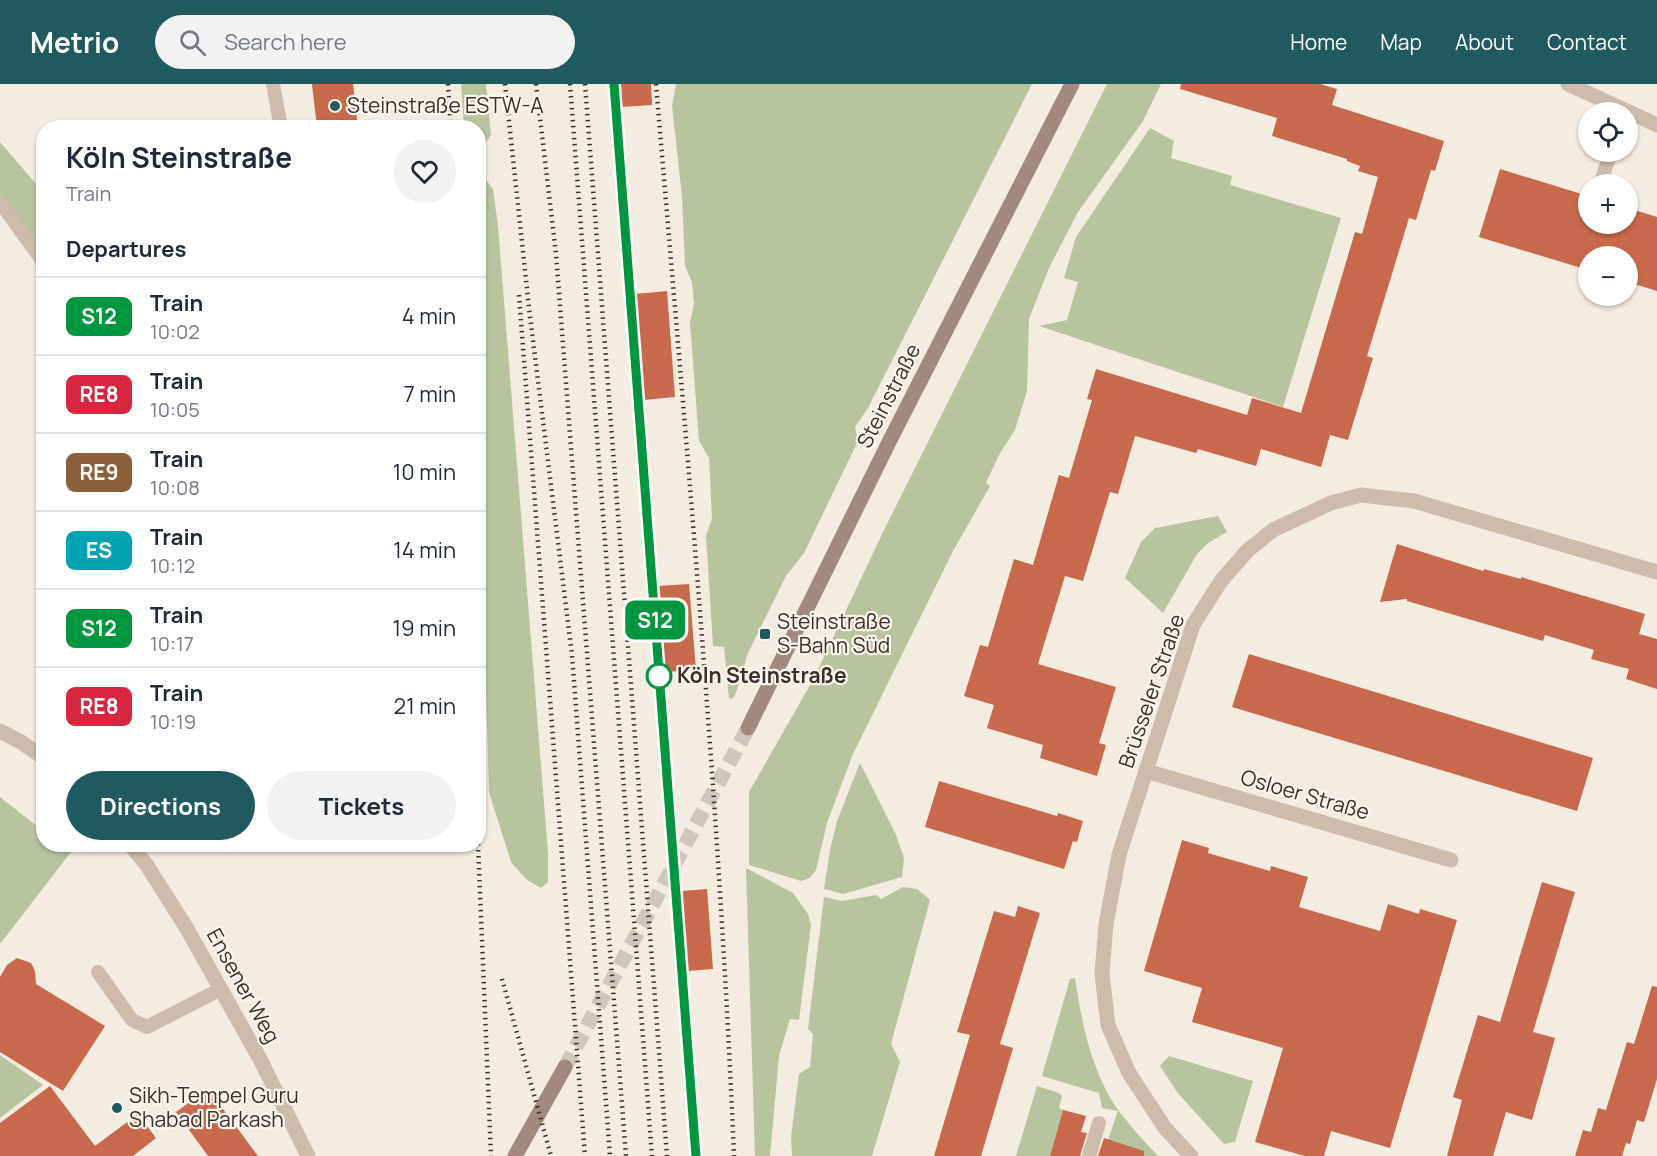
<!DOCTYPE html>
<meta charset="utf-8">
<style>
:root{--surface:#fff;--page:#f2f2f3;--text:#1f2937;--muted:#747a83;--line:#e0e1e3;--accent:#1f5a5e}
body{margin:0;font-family:Manrope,sans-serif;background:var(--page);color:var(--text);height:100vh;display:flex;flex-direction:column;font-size:22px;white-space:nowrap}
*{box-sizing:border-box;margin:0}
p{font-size:20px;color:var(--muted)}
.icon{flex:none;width:33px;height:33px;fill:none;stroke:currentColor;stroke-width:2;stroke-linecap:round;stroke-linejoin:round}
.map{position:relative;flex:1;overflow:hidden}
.panel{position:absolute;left:36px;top:36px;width:450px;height:732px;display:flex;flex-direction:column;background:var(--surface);border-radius:24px;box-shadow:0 2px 4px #0004}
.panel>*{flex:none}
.badge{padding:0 12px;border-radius:9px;font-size:21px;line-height:39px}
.buttons{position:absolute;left:1578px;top:18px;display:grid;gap:12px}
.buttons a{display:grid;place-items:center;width:60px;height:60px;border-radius:50%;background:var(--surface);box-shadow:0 2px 4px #0004;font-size:30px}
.map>.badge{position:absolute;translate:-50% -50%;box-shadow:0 0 0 3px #fff}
h2{padding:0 30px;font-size:22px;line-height:54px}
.round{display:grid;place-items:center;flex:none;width:63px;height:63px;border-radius:32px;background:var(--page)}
.overview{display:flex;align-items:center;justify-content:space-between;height:102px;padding:0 30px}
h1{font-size:28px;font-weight:700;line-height:45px}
.cta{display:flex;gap:12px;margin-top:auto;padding:12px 30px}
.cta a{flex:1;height:69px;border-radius:36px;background:var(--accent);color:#fff;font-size:24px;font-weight:700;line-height:69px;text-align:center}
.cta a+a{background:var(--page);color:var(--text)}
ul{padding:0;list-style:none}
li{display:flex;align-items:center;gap:18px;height:78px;padding:0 30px;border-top:2px solid var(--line)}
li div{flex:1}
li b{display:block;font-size:22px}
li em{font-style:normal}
li .badge{min-width:66px;font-weight:700;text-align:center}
header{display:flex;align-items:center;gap:36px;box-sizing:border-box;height:84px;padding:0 30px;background:var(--accent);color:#fff}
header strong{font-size:28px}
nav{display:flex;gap:33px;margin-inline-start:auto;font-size:21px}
.search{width:420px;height:54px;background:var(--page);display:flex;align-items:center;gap:15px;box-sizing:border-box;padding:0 21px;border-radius:33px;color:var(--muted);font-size:22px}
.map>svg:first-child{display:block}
.green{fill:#b8c4a0}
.building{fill:#c8694b}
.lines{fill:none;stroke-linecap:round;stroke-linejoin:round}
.secondary-tunnel{stroke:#cfc6bd;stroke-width:15;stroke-dasharray:15 8;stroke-linecap:butt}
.service{stroke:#cdbbac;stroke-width:14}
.minor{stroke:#cdbbac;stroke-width:15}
.tertiary{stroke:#cdbbac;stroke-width:15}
.secondary{stroke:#a18a7d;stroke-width:15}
.rail{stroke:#3b302b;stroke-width:4.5;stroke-dasharray:1.5 4.5;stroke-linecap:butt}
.line-casing{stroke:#fff;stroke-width:14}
.line{stroke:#009640;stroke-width:9}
.poi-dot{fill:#1f5a5e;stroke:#fbf5ee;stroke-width:2}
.stop-dot{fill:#fff;stroke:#009640;stroke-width:3}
.labels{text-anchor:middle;stroke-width:4.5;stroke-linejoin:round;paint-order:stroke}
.poi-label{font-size:21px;fill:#3b302b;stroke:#fbf5ee;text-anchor:start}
.street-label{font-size:21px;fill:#3b302b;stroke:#fbf5ee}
.stop-label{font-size:21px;font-weight:bold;fill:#3b302b;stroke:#fbf5ee;text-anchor:start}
</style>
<header>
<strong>Metrio</strong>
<div class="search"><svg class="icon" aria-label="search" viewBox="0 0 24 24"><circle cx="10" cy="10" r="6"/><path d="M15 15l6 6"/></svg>Search here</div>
<nav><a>Home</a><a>Map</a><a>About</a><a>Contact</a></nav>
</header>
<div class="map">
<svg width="1657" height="1072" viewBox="0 0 1657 1072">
<rect width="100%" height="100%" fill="#f4ebe1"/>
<g class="green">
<polygon points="461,0 486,0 491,51 483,63 486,96 493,105 498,142 548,769 548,798 541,804 527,796 511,778 489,708 478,322 478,44 464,43"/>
<polygon points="676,0 1032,0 868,324 855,343 858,357 804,469 786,492 748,569 738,603 734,613 731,615 729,614 724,563 713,562 706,452 712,434 709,374 699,357 690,239 694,219 692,198 685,182 682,112 672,22"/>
<polygon points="1107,0 1161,0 1143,37 1078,128 1049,184 1029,235 1027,307 1015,346 1000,369 986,399 990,402 953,467 853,670 827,739 816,786 810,794 801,797 749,781 749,708 814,594 884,446"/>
<polygon points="1150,44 1174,57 1171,74 1232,92 1230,101 1341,134 1283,323 1039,242 1067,236 1078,198 1064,194 1076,153"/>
<polygon points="0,58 43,108 43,165 40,166 0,110"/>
<polygon points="1218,432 1227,448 1208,459 1197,470 1163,529 1125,494 1141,458 1155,444"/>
<polygon points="860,679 896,751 904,774 902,793 843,810 824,805 830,766 837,737"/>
<polygon points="0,713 43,747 44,760 61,761 71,768 0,860"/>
<polygon points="746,784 793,809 808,830 811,841 799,936 790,935 779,972 770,1072 755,1072"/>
<polygon points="903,803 917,805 930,816 891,960 900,978 872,1072 792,1072 791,1053 799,990 810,983 813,950 808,945 824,813 842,817 876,811 881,815"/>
<path d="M1075,894C1082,940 1091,987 1118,1026C1130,1042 1144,1057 1158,1072H1128L1108,1056L1118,1027L1102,1024L1099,1009L1042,992L1070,895Z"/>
<polygon points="0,971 43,1001 0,1034"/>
<polygon points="1169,972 1253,997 1235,1058 1224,1060 1177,1008 1160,982"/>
<polygon points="1037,1002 1059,1009 1062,1012 1059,1024 1063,1026 1050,1072 1016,1072"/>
</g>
<g class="building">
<polygon points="312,0 353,0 358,44 317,44"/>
<polygon points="619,0 651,0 652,21 621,23"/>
<polygon points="1181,0 1320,0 1337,5 1332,21 1444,57 1435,87 1431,86 1416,136 1409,134 1367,272 1373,274 1348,356 1330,351 1321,383 1261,365 1256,382 1198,365 1196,369 1135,352 1118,410 1110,408 1083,497 1065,492 1038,580 1116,603 1099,659 1106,661 1097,692 1040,674 1043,661 987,644 994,621 964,612 980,561 988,563 1014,475 1033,481 1059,391 1069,394 1092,316 1087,315 1096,285 1247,331 1252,314 1301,329 1355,148 1362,150 1378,93 1358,87 1360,82 1347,77 1347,75 1272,52 1277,34 1180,5"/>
<polygon points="1500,85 1588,112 1588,140 1628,140 1628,124 1657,133 1657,207 1628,198 1628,172 1588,172 1588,186 1479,153"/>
<polygon points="667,207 675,313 644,316 635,210"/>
<polygon points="1397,460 1483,487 1484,485 1521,495 1521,493 1645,530 1639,550 1657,555 1657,605 1626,595 1629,585 1591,575 1594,566 1545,551 1543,557 1407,517 1407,515 1380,518"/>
<polygon points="689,500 696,586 665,588 658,502"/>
<polygon points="1249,570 1593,674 1577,727 1232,623"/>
<polygon points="939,697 1057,732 1058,729 1083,737 1077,758 1073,757 1064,785 925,743"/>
<polygon points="1182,756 1209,764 1208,769 1270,787 1271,782 1308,793 1299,823 1380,847 1388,820 1419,830 1420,825 1457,836 1390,1064 1331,1047 1324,1072 1305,1072 1255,1058 1283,964 1192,938 1202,904 1144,887"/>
<polygon points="1542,798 1575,808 1533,948 1555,954 1532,1036 1506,1028 1493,1072 1447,1072 1462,1016 1453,1013 1478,931 1500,938"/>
<polygon points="707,805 713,885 688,887 682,807"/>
<polygon points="1018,822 1040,829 1000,960 1013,964 981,1072 934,1072 970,951 957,948 994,827 1015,833"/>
<polygon points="17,874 31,879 35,887 36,900 105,942 63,1007 0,968 0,893 7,881"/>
<polygon points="1652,902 1657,903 1657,995 1644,1038 1637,1036 1630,1060 1626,1059 1622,1072 1575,1072 1583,1046 1591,1048 1598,1024 1606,1026 1627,958 1634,960"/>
<polygon points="50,1002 95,1062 138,1030 156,1054 133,1072 0,1072 0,1039"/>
<polygon points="208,1005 258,1072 208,1072 176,1028"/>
<polygon points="1063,1026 1086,1032 1081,1048 1087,1049 1080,1072 1050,1072"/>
<polygon points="1104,1054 1144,1067 1144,1072 1098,1072"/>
</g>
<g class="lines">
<polyline class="secondary-tunnel" points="565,983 748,644"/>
<g class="service">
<polyline points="273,0 281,44"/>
<polyline points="1600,100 1611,68"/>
<polyline points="0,118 44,179"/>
<polyline points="98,888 132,936 147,943 221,905"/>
<polyline points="1089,1072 1099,1039"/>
</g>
<g class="minor">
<polyline points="0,647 21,658 44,674"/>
<polyline points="1146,687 1451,776"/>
<polyline points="129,760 146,780 186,843 261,977 308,1072"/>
<polyline points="1191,1072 1165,1044 1129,989 1108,941 1102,890 1106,840 1119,771 1193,541 1221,497 1247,467 1273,446 1331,419 1361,411 1414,417 1657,488"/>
</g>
<polyline class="tertiary" points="1568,0 1657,41"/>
<g class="secondary">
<polyline points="748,644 890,356 1072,0"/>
<polyline points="515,1072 565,983"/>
</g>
<g class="rail">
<polyline points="448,0 451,44"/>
<polyline points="505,0 529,224 572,571 610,1072"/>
<polyline points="536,0 556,170 626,1072"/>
<polyline points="570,0 652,1072"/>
<polyline points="585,0 667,1072"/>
<polyline points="614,0 696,1072"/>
<path d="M656,0C686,357 719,714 734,1072"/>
<polyline points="519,211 585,1072"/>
<polyline points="478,760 491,1072"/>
<polyline points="502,895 551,1072"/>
</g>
</g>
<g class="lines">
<g class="line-casing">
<polyline id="line" points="614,0 696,1072"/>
</g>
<use href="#line" class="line"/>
</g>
<g class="poi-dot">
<circle cx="335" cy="22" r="6"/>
<rect x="759" y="544" width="12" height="12" rx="3"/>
<circle cx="117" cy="1024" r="6"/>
</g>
<circle class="stop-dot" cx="659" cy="592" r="12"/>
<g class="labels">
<g class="poi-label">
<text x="347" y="29">Steinstraße ESTW-A</text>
<text x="777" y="545">Steinstraße<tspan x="777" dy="24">S-Bahn Süd</tspan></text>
<text x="129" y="1019">Sikh-Tempel Guru<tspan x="129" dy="24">Shabad Parkash</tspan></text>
</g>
<g class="street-label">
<text transform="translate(889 312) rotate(-63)" y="7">Steinstraße</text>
<text transform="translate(1152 607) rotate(-71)" y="7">Brüsseler Straße</text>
<text transform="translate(1305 711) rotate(16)" y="7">Osloer Straße</text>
<text transform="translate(243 902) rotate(61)" y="7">Ensener Weg</text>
</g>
<g class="stop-label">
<text x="677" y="599">Köln Steinstraße</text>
</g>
</g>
</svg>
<div class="buttons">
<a><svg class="icon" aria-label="locate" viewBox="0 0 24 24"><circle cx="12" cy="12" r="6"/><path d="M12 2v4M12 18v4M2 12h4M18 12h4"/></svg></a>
<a>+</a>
<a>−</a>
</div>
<b class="badge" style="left:655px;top:536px;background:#009640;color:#fff">S12</b>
<section class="panel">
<div class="overview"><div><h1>Köln Steinstraße</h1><p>Train</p></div><a class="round"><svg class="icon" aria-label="heart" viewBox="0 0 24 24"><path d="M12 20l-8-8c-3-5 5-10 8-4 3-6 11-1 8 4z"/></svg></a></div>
<h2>Departures</h2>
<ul>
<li><span class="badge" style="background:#009640;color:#fff">S12</span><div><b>Train</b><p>10:02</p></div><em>4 min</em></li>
<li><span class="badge" style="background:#d7263d;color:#fff">RE8</span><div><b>Train</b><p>10:05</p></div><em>7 min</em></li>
<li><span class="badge" style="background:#8b5e3c;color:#fff">RE9</span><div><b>Train</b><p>10:08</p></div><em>10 min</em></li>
<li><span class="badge" style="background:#00a3b4;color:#fff">ES</span><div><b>Train</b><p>10:12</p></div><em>14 min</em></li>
<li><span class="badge" style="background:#009640;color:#fff">S12</span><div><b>Train</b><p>10:17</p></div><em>19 min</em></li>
<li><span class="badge" style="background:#d7263d;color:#fff">RE8</span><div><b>Train</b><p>10:19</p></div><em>21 min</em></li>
</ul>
<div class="cta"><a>Directions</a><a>Tickets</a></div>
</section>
</div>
